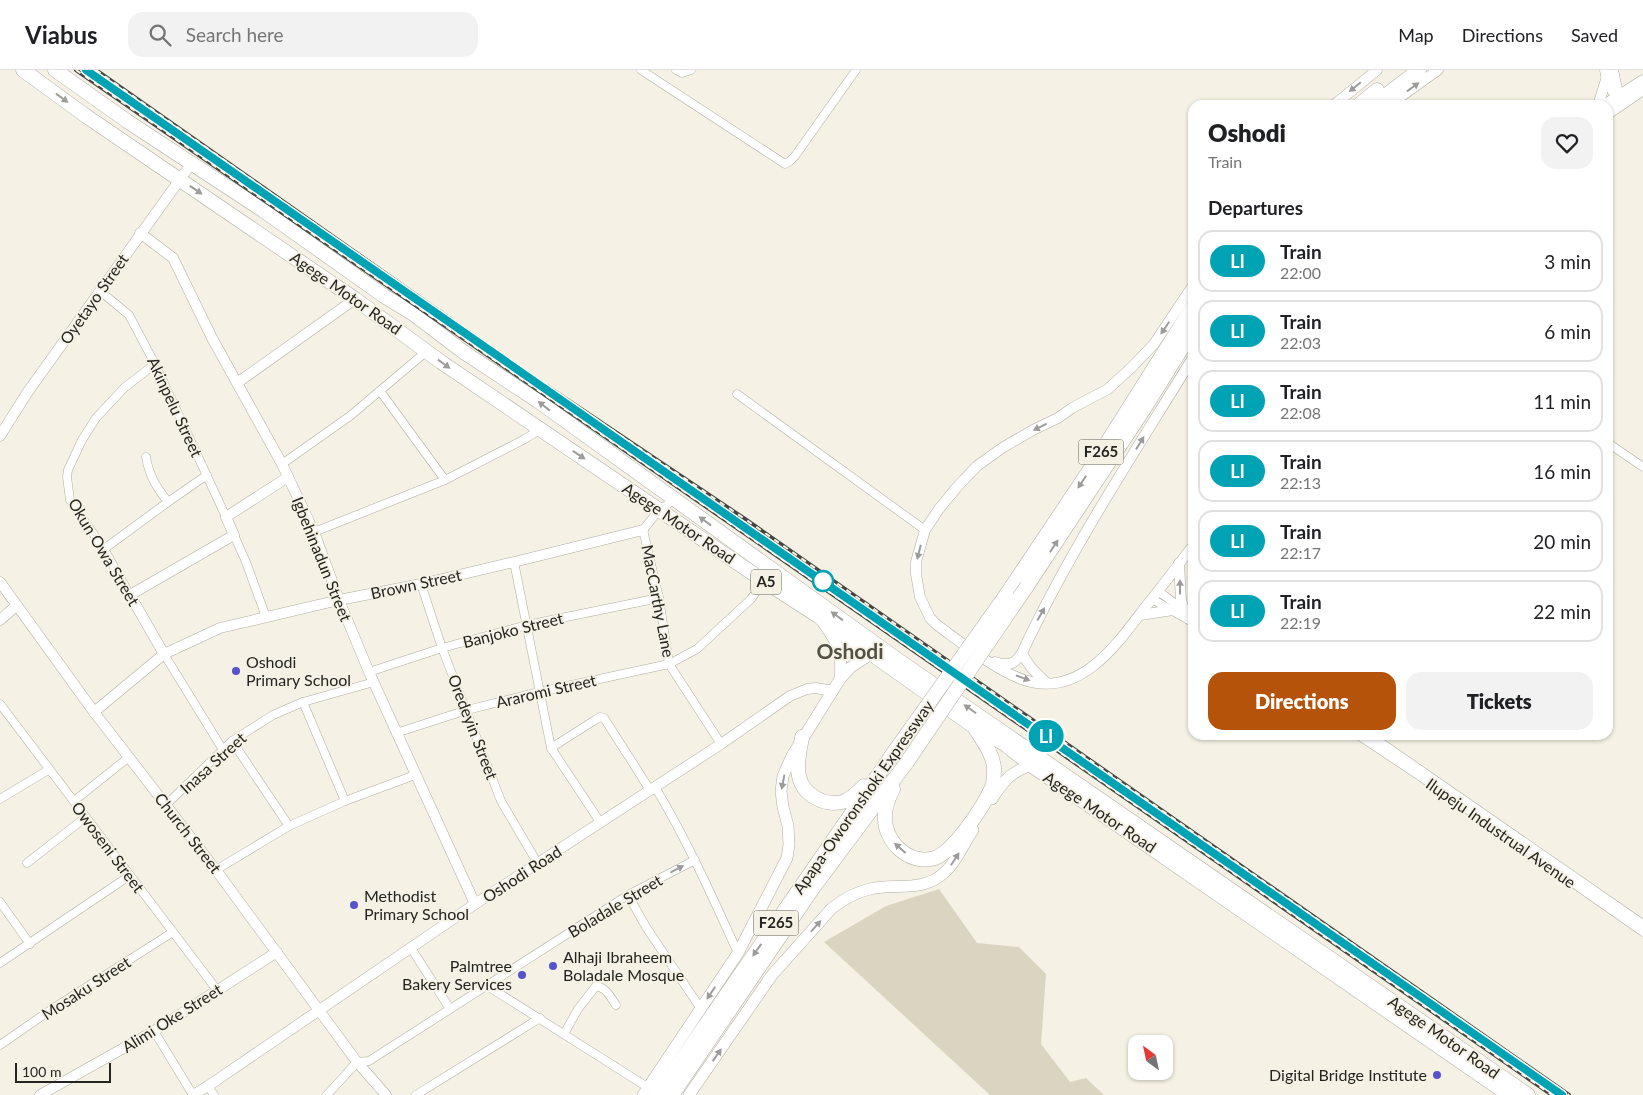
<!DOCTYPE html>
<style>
:root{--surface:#fff;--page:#f2f2f2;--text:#202124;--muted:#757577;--line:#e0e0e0;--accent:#b45309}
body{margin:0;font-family:Lato,sans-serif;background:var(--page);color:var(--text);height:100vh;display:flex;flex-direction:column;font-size:19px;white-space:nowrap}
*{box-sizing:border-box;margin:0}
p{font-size:16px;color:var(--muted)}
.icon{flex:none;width:28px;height:28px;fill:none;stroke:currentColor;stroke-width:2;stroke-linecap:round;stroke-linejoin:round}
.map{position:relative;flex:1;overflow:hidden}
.side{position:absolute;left:1188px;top:30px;width:425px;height:640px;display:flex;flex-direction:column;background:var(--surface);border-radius:15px;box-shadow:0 1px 4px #0004}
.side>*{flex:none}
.badge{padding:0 10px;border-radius:16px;font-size:18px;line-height:32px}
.needle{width:32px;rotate:327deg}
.controls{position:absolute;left:1128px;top:965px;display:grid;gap:10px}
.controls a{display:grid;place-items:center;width:45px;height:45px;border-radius:10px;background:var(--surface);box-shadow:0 1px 4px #0004;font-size:25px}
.scale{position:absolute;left:15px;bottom:12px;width:96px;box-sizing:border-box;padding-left:5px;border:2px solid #252420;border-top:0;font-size:14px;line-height:18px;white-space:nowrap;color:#252420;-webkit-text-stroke:4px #f5f2e5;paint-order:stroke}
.map>.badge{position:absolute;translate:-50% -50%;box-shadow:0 0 0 2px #fff}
h2{padding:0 20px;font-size:19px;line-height:45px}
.round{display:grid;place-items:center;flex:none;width:52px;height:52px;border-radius:15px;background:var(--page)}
.headline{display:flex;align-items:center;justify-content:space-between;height:85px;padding:0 20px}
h1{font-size:24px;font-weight:800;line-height:38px}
.cta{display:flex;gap:10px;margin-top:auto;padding:10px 20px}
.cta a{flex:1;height:58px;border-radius:15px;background:var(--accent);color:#fff;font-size:20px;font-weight:800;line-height:58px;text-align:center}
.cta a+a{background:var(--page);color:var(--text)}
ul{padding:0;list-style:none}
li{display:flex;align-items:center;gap:15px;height:62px;margin:0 10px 8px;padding:0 10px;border:2px solid var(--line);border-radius:15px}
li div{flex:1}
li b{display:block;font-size:19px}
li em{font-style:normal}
li .badge{min-width:55px;font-weight:700;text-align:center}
header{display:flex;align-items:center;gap:30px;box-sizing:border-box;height:70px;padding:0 25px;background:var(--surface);border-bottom:1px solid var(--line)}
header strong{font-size:24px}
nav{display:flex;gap:28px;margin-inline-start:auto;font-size:18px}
.search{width:350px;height:45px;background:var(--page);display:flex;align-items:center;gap:12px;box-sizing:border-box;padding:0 18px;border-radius:15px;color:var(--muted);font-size:19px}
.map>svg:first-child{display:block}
.green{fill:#d9d5c1}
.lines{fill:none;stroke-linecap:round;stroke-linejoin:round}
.street-casing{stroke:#afada0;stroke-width:9}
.secondary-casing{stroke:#afada0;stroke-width:11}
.primary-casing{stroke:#afada0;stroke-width:12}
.highway-casing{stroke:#afada0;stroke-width:15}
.street{stroke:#fff;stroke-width:8}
.secondary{stroke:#fff;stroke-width:10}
.primary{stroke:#fff;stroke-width:11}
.highway{stroke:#fff;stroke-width:14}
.rail-casing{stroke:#46443f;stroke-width:4}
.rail{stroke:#f5f2e5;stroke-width:2;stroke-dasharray:5.5;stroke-linecap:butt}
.highway-bridge-casing{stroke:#afada0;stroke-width:15;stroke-linecap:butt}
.highway-bridge{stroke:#fff;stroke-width:14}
.oneway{fill:#9d9c9b}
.line-casing{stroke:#fff;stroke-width:11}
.line{stroke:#00a3b4;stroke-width:8}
.stop-dot{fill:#fff;stroke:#00a3b4;stroke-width:2.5}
.poi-dot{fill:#5753cb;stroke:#f5f2e5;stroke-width:2}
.labels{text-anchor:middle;stroke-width:4;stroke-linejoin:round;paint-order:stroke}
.shield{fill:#f5f2e5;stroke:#63625b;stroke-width:1}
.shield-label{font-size:15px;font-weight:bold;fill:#252420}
.street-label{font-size:16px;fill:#252420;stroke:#f5f2e5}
.poi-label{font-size:16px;fill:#252420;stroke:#f5f2e5;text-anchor:start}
.district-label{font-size:21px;font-weight:bold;fill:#525045;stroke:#f5f2e5}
</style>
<header>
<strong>Viabus</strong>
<div class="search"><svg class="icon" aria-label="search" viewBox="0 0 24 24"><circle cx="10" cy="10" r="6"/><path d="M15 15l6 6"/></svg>Search here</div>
<nav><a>Map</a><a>Directions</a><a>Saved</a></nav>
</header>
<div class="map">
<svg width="1643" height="1025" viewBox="0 0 1643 1025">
<rect width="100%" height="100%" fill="#f5f2e5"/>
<polygon class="green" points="939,819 977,873 1019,877 1046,904 1041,974 1070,1012 1086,1008 1104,1025 990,1025 824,872 886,836"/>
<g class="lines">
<g class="street-casing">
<g id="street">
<polyline points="641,0 785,94 790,91 795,86 856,0"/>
<polyline points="676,0 682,3 691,0"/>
<polyline points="100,221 129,245 155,294 226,447"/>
<polyline points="380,321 445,410"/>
<polyline points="737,324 925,460"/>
<polyline points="1608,373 1643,397"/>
<path d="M146,387C149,405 156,417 168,432"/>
<polyline points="282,394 350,346 427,281"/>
<polyline points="673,428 668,434 659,440 643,460 659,528 669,594 721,674"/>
<polyline points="314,462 445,410 523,370 541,359"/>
<polyline points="234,465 246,492 266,547"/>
<polyline points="104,479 168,432 207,405"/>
<polyline points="514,492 551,678 600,752"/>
<polyline points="421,514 442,578 501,731 538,794"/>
<polyline points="1158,521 1192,546"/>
<polyline points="130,525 104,479 70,430 67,407 68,400 82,370 96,348 124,318 155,294"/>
<polyline points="1152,529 1192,552"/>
<polyline points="164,584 223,680"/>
<polyline points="369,602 442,578 527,555 659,528"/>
<polyline points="303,632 345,731"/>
<polyline points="0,634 217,920"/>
<polyline points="396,663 467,640 539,622 669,594 697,579 751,529 764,511"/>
<polyline points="1358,665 1418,705 1643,862"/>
<polyline points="1370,665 1643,854"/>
<polyline points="232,671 289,756"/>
<polyline points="551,678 595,650 600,647 604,648 650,720"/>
<path d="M655,717C687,770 712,826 738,883"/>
<polyline points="0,729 48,700"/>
<polyline points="74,731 129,687"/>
<polyline points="166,735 232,671 273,645 303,632 374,612"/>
<polyline points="27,793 86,747"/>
<polyline points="216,800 289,756 345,731 415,705"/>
<polyline points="628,825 646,857 701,939"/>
<polyline points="0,832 30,874"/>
<polyline points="411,878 450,939"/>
<polyline points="0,893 129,806"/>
<polyline points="486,915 652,1020"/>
<polyline points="154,961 193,1025"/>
<path d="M564,964L578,939L596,916C606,917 611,928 616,935"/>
<polyline points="0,975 52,939 173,862"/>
<polyline points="208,1016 214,1025"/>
<polyline points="327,1025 357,992 369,991 628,825 695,790"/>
<polyline points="416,1025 540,948"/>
</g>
</g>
<g class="secondary-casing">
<g id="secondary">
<path d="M1605,0C1607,13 1611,23 1623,30"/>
<polyline points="1613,0 1617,19 1617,26"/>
<polyline points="1334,35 1377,0"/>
<polyline points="1389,35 1438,0"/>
<polyline points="1598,35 1606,10"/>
<polyline points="1604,35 1643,10"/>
<polyline points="1608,44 1643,20"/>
<polyline points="140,163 173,188 212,268 282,394 314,462 339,530 369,602 475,834"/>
<path d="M1192,217L1154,274L1132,297L1108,319L1072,338L1058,348L1033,360L1002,378L977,396L957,417L939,439L925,460L916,492V504L920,527L930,548L937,555C962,573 995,600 1024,610C1079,628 1115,577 1143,540C1160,519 1176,498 1192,477"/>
<polyline points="237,313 355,229"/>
<polyline points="0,366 27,323 191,94"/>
<polyline points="1179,493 1181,530 1184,540"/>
<polyline points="0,512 94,642 216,800 357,992 386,1025"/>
<polyline points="1140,545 1173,540"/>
<polyline points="0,550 16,536"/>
<polyline points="164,584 130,525 234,465 226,447 288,407"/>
<path d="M995,592C1009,596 1014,595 1022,583"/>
<path d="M1047,613C1036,604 1028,596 1022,583C1070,480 1133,385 1192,289"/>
<polyline points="94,642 164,584 220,558 339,530 421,514 514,492 643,460"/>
<polyline points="40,1025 154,961 277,882"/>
<polyline points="193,1025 208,1016 475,834 721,674 790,626 807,619 816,618 833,621"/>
</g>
</g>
<g class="primary-casing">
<g id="primary">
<path d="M822,551C838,574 843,580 840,609"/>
<path d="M992,729C1003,711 1011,702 1031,695"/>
<polyline points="643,1025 738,883 787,788 789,775 788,756 783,737 781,721 783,706 792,686 840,609 851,597 871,584"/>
<path d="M689,1025L772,905L832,838C844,829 856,822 870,819C896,813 923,823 945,802C958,790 963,774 973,760"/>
</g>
</g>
<g class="highway-casing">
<g id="highway">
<polyline points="23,0 86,46 355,229 441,292 764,511 818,546 973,656 1006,675 1031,695 1509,1025"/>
<polyline points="55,0 127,51 264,141 384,226 412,243 465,283 538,331 898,590 1528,1025"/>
<polyline points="1359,35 1377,20"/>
<polyline points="1373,35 1419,0"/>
<polyline points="1027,516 1144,339 1192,262"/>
<polyline points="1006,525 1089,401 1192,238"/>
<path d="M802,667C800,680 796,694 799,706C803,725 824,736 842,732C850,730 858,722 864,716"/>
<path d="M893,719C889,727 885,735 885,745C883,770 908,796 935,788C954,781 984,736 992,717C994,712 994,703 994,698C993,684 983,671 976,660"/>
<polyline points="657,1025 894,682"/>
<polyline points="672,1025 813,818 907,692"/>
</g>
</g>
<use href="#street" class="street"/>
<use href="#secondary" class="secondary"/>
<use href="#primary" class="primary"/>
<use href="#highway" class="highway"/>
<g class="rail-casing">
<g id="rail">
<polyline points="76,0 907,576 1552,1025"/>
<polyline points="96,0 523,300 745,449 1569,1025"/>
</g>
</g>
<use href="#rail" class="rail"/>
<g class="highway-bridge-casing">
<g id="highway-bridge">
<polyline points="894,682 1006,525"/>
<polyline points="907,692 1027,516"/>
</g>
</g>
<use href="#highway-bridge" class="highway-bridge"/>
</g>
<defs><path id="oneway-solid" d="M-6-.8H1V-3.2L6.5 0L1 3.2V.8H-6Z" transform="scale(1.25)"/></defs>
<g class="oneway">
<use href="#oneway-solid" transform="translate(1355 17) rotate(141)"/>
<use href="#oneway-solid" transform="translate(1413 17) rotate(-36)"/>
<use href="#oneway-solid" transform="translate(62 28) rotate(36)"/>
<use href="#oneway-solid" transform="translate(196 120) rotate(34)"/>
<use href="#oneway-solid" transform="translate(1165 258) rotate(124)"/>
<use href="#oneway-solid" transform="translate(444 294) rotate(36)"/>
<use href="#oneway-solid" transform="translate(544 336) rotate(-142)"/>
<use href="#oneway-solid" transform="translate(1040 357) rotate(154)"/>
<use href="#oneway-solid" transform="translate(1140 373) rotate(-58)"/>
<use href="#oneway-solid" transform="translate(579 385) rotate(34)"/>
<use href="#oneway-solid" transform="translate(1082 412) rotate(124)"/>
<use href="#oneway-solid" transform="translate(705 451) rotate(-144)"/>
<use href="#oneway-solid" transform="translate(1054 476) rotate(-57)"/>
<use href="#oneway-solid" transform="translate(919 482) rotate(104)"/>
<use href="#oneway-solid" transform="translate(1180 517) rotate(-90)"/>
<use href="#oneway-solid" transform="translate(1041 544) rotate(-61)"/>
<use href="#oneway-solid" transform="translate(837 546) rotate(-144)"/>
<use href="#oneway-solid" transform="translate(1023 608) rotate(20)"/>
<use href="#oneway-solid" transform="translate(970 639) rotate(-145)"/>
<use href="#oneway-solid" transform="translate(783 712) rotate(101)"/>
<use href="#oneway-solid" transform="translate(900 778) rotate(-139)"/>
<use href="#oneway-solid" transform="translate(955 789) rotate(-57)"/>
<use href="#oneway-solid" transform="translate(677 799) rotate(-28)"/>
<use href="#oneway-solid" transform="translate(816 856) rotate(-48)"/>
<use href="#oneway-solid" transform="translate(757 880) rotate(125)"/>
<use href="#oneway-solid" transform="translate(711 923) rotate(124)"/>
<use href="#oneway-solid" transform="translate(717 985) rotate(-55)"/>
</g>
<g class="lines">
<g class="line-casing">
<polyline id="line" points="86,0 1562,1025"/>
</g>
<use href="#line" class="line"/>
</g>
<circle class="stop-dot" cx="823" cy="511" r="10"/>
<g class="poi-dot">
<circle cx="236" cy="601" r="5"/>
<circle cx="354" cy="835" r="5"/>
<circle cx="553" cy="896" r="5"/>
<circle cx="522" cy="905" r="5"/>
<circle cx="1437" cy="1005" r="5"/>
</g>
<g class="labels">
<g class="shield">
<rect x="1078.5" y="369.5" width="45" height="25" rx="4"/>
<rect x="751" y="499.5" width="30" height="25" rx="4"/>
<rect x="753.5" y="840.5" width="45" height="25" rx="4"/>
</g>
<g class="shield-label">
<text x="1101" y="387">F265</text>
<text x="766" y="517">A5</text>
<text x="776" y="858">F265</text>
</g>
<g class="street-label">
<text transform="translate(346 223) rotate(35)" y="6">Agege Motor Road</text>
<text transform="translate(94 229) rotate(-55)" y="6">Oyetayo Street</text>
<text transform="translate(175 337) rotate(65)" y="6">Akinpelu Street</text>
<text transform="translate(679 453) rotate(34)" y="6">Agege Motor Road</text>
<text transform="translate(104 482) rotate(59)" y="6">Okun Owa Street</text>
<text transform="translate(322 489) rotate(68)" y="6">Igbehinadun Street</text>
<text transform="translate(416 514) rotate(-12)" y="6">Brown Street</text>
<text transform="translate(658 531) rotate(79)" y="6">MacCarthy Lane</text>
<text transform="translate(513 560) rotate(-14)" y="6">Banjoko Street</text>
<text transform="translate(546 621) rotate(-13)" y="6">Araromi Street</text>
<text transform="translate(473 657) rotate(69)" y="6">Oredeyin Street</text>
<text transform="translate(213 693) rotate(-42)" y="6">Inasa Street</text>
<text transform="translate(863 727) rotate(-55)" y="6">Apapa-Oworonshoki Expressway</text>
<text transform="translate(1100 742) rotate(34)" y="6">Agege Motor Road</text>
<text transform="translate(188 763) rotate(52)" y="6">Church Street</text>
<text transform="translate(1501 763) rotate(35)" y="6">Ilupeju Industrual Avenue</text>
<text transform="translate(108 777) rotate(53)" y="6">Owoseni Street</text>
<text transform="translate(522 804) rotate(-33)" y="6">Oshodi Road</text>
<text transform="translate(615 836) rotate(-31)" y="6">Boladale Street</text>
<text transform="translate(86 918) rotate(-33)" y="6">Mosaku Street</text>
<text transform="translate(172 948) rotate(-32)" y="6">Alimi Oke Street</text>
<text transform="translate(1444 967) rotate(35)" y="6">Agege Motor Road</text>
</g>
<g class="poi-label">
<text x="246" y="598">Oshodi<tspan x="246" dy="18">Primary School</tspan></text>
<text x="364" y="832">Methodist<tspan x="364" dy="18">Primary School</tspan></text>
<text x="563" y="893">Alhaji Ibraheem<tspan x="563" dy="18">Boladale Mosque</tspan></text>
<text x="512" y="902" text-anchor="end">Palmtree<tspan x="512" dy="18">Bakery Services</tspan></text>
<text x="1427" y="1011" text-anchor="end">Digital Bridge Institute</text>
</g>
<g class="district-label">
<text x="850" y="589">Oshodi</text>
</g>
</g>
</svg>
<div class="controls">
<a><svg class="needle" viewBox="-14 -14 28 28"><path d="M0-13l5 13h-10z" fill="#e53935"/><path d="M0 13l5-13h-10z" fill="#757577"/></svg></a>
</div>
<div class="scale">100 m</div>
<b class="badge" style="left:1046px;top:666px;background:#00a3b4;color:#fff">LI</b>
<section class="side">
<div class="headline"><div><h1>Oshodi</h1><p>Train</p></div><a class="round"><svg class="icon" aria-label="heart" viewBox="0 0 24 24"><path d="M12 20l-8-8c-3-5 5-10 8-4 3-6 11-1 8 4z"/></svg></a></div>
<h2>Departures</h2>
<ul>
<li><span class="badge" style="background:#00a3b4;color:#fff">LI</span><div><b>Train</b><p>22:00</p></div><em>3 min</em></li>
<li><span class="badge" style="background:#00a3b4;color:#fff">LI</span><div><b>Train</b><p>22:03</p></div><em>6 min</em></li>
<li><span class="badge" style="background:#00a3b4;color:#fff">LI</span><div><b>Train</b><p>22:08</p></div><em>11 min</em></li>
<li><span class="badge" style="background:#00a3b4;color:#fff">LI</span><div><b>Train</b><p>22:13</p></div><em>16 min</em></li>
<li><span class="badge" style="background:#00a3b4;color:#fff">LI</span><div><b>Train</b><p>22:17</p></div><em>20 min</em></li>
<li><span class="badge" style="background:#00a3b4;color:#fff">LI</span><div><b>Train</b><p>22:19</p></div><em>22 min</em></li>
</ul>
<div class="cta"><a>Directions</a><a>Tickets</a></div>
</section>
</div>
